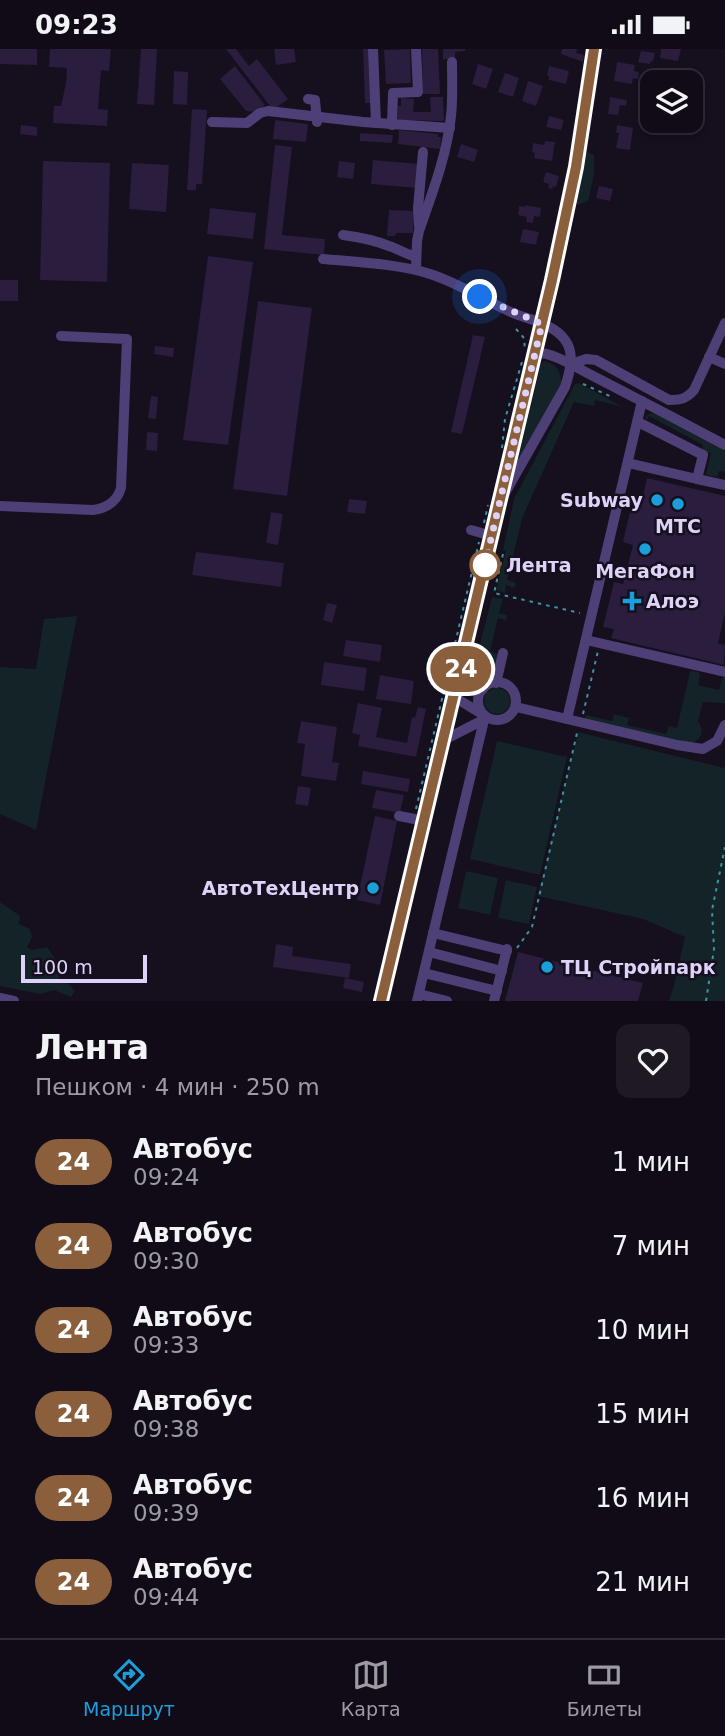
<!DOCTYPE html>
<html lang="ru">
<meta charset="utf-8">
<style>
:root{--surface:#100b16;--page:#1e1923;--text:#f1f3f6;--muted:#9c9ba1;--line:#302b35;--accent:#1b9fdb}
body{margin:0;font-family:"DejaVu Sans",sans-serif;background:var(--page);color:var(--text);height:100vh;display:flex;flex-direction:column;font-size:26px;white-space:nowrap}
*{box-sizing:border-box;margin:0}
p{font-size:23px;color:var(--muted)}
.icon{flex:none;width:38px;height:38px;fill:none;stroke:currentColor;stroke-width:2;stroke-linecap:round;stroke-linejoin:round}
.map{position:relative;height:952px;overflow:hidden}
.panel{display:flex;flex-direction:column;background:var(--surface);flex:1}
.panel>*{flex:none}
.badge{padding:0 14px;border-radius:23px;font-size:24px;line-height:46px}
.tools{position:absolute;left:640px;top:21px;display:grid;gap:14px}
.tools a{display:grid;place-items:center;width:63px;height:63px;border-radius:14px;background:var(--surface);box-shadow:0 4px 10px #0003,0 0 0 2px var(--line);font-size:35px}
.scale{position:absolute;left:21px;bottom:18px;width:126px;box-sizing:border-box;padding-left:7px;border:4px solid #dfd2f9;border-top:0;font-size:19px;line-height:24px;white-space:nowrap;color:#dfd2f9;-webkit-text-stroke:5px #150f1e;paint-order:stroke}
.you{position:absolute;width:35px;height:35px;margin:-18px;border:5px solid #fff;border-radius:50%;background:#1a73e8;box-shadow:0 0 0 10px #1a73e833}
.map>.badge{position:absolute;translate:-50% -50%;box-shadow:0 0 0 4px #fff}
.round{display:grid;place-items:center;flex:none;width:74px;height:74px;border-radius:14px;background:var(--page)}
.headline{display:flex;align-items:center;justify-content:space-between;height:119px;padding:0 35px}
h1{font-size:33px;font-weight:600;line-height:52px}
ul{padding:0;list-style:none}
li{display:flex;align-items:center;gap:21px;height:84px;padding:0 35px}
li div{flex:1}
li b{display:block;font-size:26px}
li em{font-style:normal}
li .badge{min-width:77px;font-weight:700;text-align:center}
.status{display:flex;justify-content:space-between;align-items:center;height:49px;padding:0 35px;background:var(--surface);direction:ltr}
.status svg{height:19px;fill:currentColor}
.tab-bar{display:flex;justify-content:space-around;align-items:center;height:98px;border-top:2px solid var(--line);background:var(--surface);font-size:19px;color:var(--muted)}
.tab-bar a{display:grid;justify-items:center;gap:4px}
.tab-bar .active{color:var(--accent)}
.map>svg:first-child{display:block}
.green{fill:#132327}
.building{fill:#2a1d3d}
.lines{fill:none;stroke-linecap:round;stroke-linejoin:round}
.path{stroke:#3c93a3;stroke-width:2;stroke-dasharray:3.5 5;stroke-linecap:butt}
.minor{stroke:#4e4077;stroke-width:10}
.line-casing{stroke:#fff;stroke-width:16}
.line{stroke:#8b5e3c;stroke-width:10}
.walk{stroke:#dfd2f9;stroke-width:7;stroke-dasharray:0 12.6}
.poi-dot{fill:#1b9fdb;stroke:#150f1e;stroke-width:2.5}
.stop-dot{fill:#fff;stroke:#8b5e3c;stroke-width:3.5}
.labels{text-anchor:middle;stroke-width:5;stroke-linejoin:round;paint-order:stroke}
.poi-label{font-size:19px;font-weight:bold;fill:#dfd2f9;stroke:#150f1e;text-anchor:end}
.stop-label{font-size:19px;font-weight:bold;fill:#dfd2f9;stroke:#150f1e;text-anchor:start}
</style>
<div class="status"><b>09:23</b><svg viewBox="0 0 49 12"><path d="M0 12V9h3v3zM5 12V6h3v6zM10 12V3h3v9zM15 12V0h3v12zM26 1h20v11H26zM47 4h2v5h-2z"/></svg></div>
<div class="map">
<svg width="725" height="952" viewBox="0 0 725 952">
<rect width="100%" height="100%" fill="#150f1e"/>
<g class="green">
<path d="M586,103L594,106V126L588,152C580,156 578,154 571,157Z"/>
<path d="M545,312C557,316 562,323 561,335L521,407L519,406L541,315Z"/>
<polygon points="579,334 623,358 595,351 594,357 574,353 523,467 507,531 516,534 514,539 506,536 505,544 496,541 506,502 503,501 514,450 575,335"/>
<polygon points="654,364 725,402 725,423 719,422 717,428 706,426 711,404 702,402 703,396 649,367 647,371 645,369 647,366"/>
<path d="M492,548L503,550L499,564L507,566L506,571L498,569L490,602L498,605C494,622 495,633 474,632L472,627Z"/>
<polygon points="77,567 36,781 0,765 0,618 36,620 44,570"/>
<path d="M690,622L698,623L700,626L698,636L719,641L722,629L725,627V654L703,653L698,672C706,682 700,693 689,695L584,671L586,666L612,672L614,665L629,669L627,676L666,685L669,677L677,679Z"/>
<circle cx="497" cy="652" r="13"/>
<polygon points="578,683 724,719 725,716 725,952 669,952 674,936 685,888 643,870 538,847"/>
<polygon points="497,692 567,708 540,826 470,810"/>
<polygon points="466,822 498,829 490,866 458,859"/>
<polygon points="506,831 537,838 529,875 498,869"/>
<polygon points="0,853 20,867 19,875 30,880 32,888 27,898 32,901 47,898 61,918 59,930 70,936 75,942 71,948 54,941 41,945 0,937"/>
</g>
<g class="building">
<polygon points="0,0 37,0 37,16 0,15"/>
<polygon points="50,0 111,0 109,22 101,21 98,60 108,61 107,77 53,74 54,57 61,57 66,34 67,19 49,18"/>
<polygon points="141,0 157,0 154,56 137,55"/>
<polygon points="226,0 236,0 249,17 257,10 288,50 273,61"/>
<polygon points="274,0 294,0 296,13 276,16"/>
<polygon points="363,0 370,0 372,54 365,54"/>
<polygon points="410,0 411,34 386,35 384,1"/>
<polygon points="422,0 438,0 440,45 423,45"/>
<polygon points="443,0 465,0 465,2 455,3 455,10 443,10"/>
<polygon points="562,0 577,0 576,4 584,6 583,13 561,5"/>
<polygon points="661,0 681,0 678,12 660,9"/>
<polygon points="641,2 655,4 653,12 651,12 650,15 638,13"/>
<polygon points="617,13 635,16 634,22 639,23 638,30 633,29 632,35 614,32"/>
<polygon points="478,15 493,20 486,40 472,35"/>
<polygon points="235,17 265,56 255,63 246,62 220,30"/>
<polygon points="549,17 569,22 566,35 549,31 549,27 547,27"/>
<polygon points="174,22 188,23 187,56 173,55"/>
<polygon points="505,24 519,29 513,48 498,43"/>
<polygon points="528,32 543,37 536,57 522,52"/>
<polygon points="430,48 443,48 444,72 401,71 398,70 398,57 401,57 401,49 414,50 413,63 431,63"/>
<polygon points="610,48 627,51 626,57 620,56 618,66 608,65"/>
<polygon points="192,60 207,61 202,135 196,135 196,141 187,141"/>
<polygon points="549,67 564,71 561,81 546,78"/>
<polygon points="275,71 308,75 306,93 273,90"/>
<polygon points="21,76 37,78 37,87 20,85"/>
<polygon points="617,76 633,79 630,101 616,99 619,84 616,84"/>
<polygon points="399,81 438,85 438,88 441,88 440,100 398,95"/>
<polygon points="360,84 393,86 392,94 360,92"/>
<polygon points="545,92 555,93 552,112 534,109 535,104 532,103 533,94 544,96"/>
<polygon points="461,95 478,101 474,113 457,108"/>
<polygon points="275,96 292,98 282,186 325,190 324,206 264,200"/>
<polygon points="373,111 419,115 417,139 371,135"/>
<polygon points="43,112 110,114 107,233 40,231"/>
<polygon points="339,112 355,114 353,130 337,128"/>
<polygon points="132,114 169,116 166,163 129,160"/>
<polygon points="546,123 559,127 556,138 553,137 552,140 548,139 549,135 543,133"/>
<polygon points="599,137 613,140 610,152 596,149"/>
<polygon points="525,156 541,159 540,168 534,167 533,174 526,173 527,168 518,166 519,157 525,158"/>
<polygon points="210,159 256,164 253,190 207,185"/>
<polygon points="389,161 414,162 413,184 396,184 395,187 387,187"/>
<polygon points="523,180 539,183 536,196 520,193"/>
<polygon points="208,207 253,213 228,396 183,391"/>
<rect x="0" y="231" width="18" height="21"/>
<polygon points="258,252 312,259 287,447 233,440"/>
<polygon points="473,286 485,288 462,385 451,383"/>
<polygon points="155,297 174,299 173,308 154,305"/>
<polygon points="151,347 158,348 156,370 148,369"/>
<polygon points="147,383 158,384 157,402 146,401"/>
<polygon points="647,429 725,447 725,564 718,594 725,596 724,616 611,589 614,580 603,578 614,533 623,535 633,496 623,493 633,450 642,452"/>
<polygon points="349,450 367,452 365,465 347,463"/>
<polygon points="271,463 283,465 278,496 266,494"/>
<polygon points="196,503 284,514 281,538 192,526"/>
<polygon points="327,554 337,556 332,574 323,571"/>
<polygon points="346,591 382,596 380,613 343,607"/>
<polygon points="324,613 367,619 364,642 321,636"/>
<polygon points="380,626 414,632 411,655 376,650"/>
<polygon points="358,654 382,659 376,688 407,694 412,668 415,669 418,658 426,660 416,708 358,697 360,686 352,684"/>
<polygon points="301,672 337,678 332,713 339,714 336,732 301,727 305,695 297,694"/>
<polygon points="363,722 410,730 408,743 361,735"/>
<polygon points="298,737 311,739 308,757 295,755"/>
<polygon points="376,741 404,746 400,764 372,759"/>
<polygon points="375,767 397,772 380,856 357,851"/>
<polygon points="276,895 293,898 292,907 351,915 349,929 273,918"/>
<polygon points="518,903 643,934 638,952 505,952"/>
<polygon points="345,929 364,933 362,943 343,939"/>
</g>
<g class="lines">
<g class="path">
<polyline points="516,280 524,289 525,301"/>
<polyline points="583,335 614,349"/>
<polyline points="502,399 505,370 522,313"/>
<polyline points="484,474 488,456"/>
<polyline points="503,505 494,544 580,564"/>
<polyline points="583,665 598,602"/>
<polyline points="416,760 479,493"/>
<polyline points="517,899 532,878 577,684"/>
<polyline points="706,952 714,900 712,861 725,798"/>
</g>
<g class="minor">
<polyline points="373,0 376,74"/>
<polyline points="308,50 315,51 317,73"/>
<polyline points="212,73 247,74 260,64 268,62 363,73 450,79"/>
<polyline points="392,76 393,44 418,43 416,0"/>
<polyline points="419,177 418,159 423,103"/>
<path d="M343,186C359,188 374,191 389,197C398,200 406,205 416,208"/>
<path d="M323,210C355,213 400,215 430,225C459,234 485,252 513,264C530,271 554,275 565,291C575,304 570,323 565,338L505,444"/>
<path d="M416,220L417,192L419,182C432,145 447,106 451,67C453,49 452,31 452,13"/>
<path d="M535,303C558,305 574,318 595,328C638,350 682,373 725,396"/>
<polyline points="709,308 725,315"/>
<path d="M571,315L586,310L596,311L669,351C681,351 686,350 694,341L725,274"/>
<polyline points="628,414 697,430 703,406 638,373"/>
<polyline points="697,430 725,436"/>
<path d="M0,457L93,461C107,459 117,453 121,439L127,290L61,287"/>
<polyline points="471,481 492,487"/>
<polyline points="586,591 725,623"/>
<circle cx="497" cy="652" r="19"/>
<polyline points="496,634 503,604"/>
<polyline points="455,643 483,640"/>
<polyline points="454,648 482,665"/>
<polyline points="516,658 677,696 703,700 717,692 725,676"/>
<polyline points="567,670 642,352"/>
<polyline points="444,691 485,670"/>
<polyline points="399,767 425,772"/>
<polyline points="433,884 507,902"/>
<polyline points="429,903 502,922"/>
<polyline points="424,924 497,942"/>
<polyline points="419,945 447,952"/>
<polyline points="0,949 14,952"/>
<polyline points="381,952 552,231 576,118 594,0"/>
<polyline points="417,952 484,671"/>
<polyline points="494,952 507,900"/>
</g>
</g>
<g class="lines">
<g class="line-casing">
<polyline id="line" points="381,952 552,231 576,118 594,0"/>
</g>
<use href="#line" class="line"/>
<polyline class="walk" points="480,248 542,275 484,519 485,516"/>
</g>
<g class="poi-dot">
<circle cx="657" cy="451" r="7"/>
<circle cx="678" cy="455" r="7"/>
<circle cx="645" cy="500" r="7"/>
<path d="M628.5 541.5h7v7h7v7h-7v7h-7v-7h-7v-7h7z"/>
<circle cx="373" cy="839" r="7"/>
<circle cx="547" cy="918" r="7"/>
</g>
<circle class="stop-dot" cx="485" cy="516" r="14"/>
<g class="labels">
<g class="poi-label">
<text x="643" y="458">Subway</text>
<text x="678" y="484" text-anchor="middle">МТС</text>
<text x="645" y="529" text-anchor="middle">МегаФон</text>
<text x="646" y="559" text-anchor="start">Алоэ</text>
<text x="359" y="846">АвтоТехЦентр</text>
<text x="561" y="925" text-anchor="start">ТЦ Стройпарк</text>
</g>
<g class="stop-label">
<text x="506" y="523">Лента</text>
</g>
</g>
</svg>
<div class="tools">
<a><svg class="icon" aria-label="layers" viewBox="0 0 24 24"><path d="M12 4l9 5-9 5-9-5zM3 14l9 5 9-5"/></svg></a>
</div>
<div class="scale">100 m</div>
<div class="you" style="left:480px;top:248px"></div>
<b class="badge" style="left:461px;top:620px;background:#8b5e3c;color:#fff">24</b>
</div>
<section class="panel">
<div class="headline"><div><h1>Лента</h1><p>Пешком · 4 мин · 250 m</p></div><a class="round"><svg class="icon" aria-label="heart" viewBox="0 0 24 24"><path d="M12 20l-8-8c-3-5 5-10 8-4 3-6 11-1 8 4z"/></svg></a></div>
<ul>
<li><span class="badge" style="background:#8b5e3c;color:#fff">24</span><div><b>Автобус</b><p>09:24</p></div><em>1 мин</em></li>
<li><span class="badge" style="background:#8b5e3c;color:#fff">24</span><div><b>Автобус</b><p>09:30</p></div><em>7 мин</em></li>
<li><span class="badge" style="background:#8b5e3c;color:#fff">24</span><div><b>Автобус</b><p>09:33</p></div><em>10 мин</em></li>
<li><span class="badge" style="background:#8b5e3c;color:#fff">24</span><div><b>Автобус</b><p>09:38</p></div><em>15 мин</em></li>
<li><span class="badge" style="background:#8b5e3c;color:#fff">24</span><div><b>Автобус</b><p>09:39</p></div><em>16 мин</em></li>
<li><span class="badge" style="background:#8b5e3c;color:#fff">24</span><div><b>Автобус</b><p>09:44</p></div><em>21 мин</em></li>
</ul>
</section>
<nav class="tab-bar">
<a class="active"><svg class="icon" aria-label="directions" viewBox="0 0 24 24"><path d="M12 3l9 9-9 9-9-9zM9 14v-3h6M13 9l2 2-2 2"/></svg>Маршрут</a>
<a><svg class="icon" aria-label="map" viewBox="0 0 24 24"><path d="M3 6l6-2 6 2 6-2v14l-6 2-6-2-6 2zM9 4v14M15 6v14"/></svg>Карта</a>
<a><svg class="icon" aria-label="tickets" viewBox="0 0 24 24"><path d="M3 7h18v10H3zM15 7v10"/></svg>Билеты</a>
</nav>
